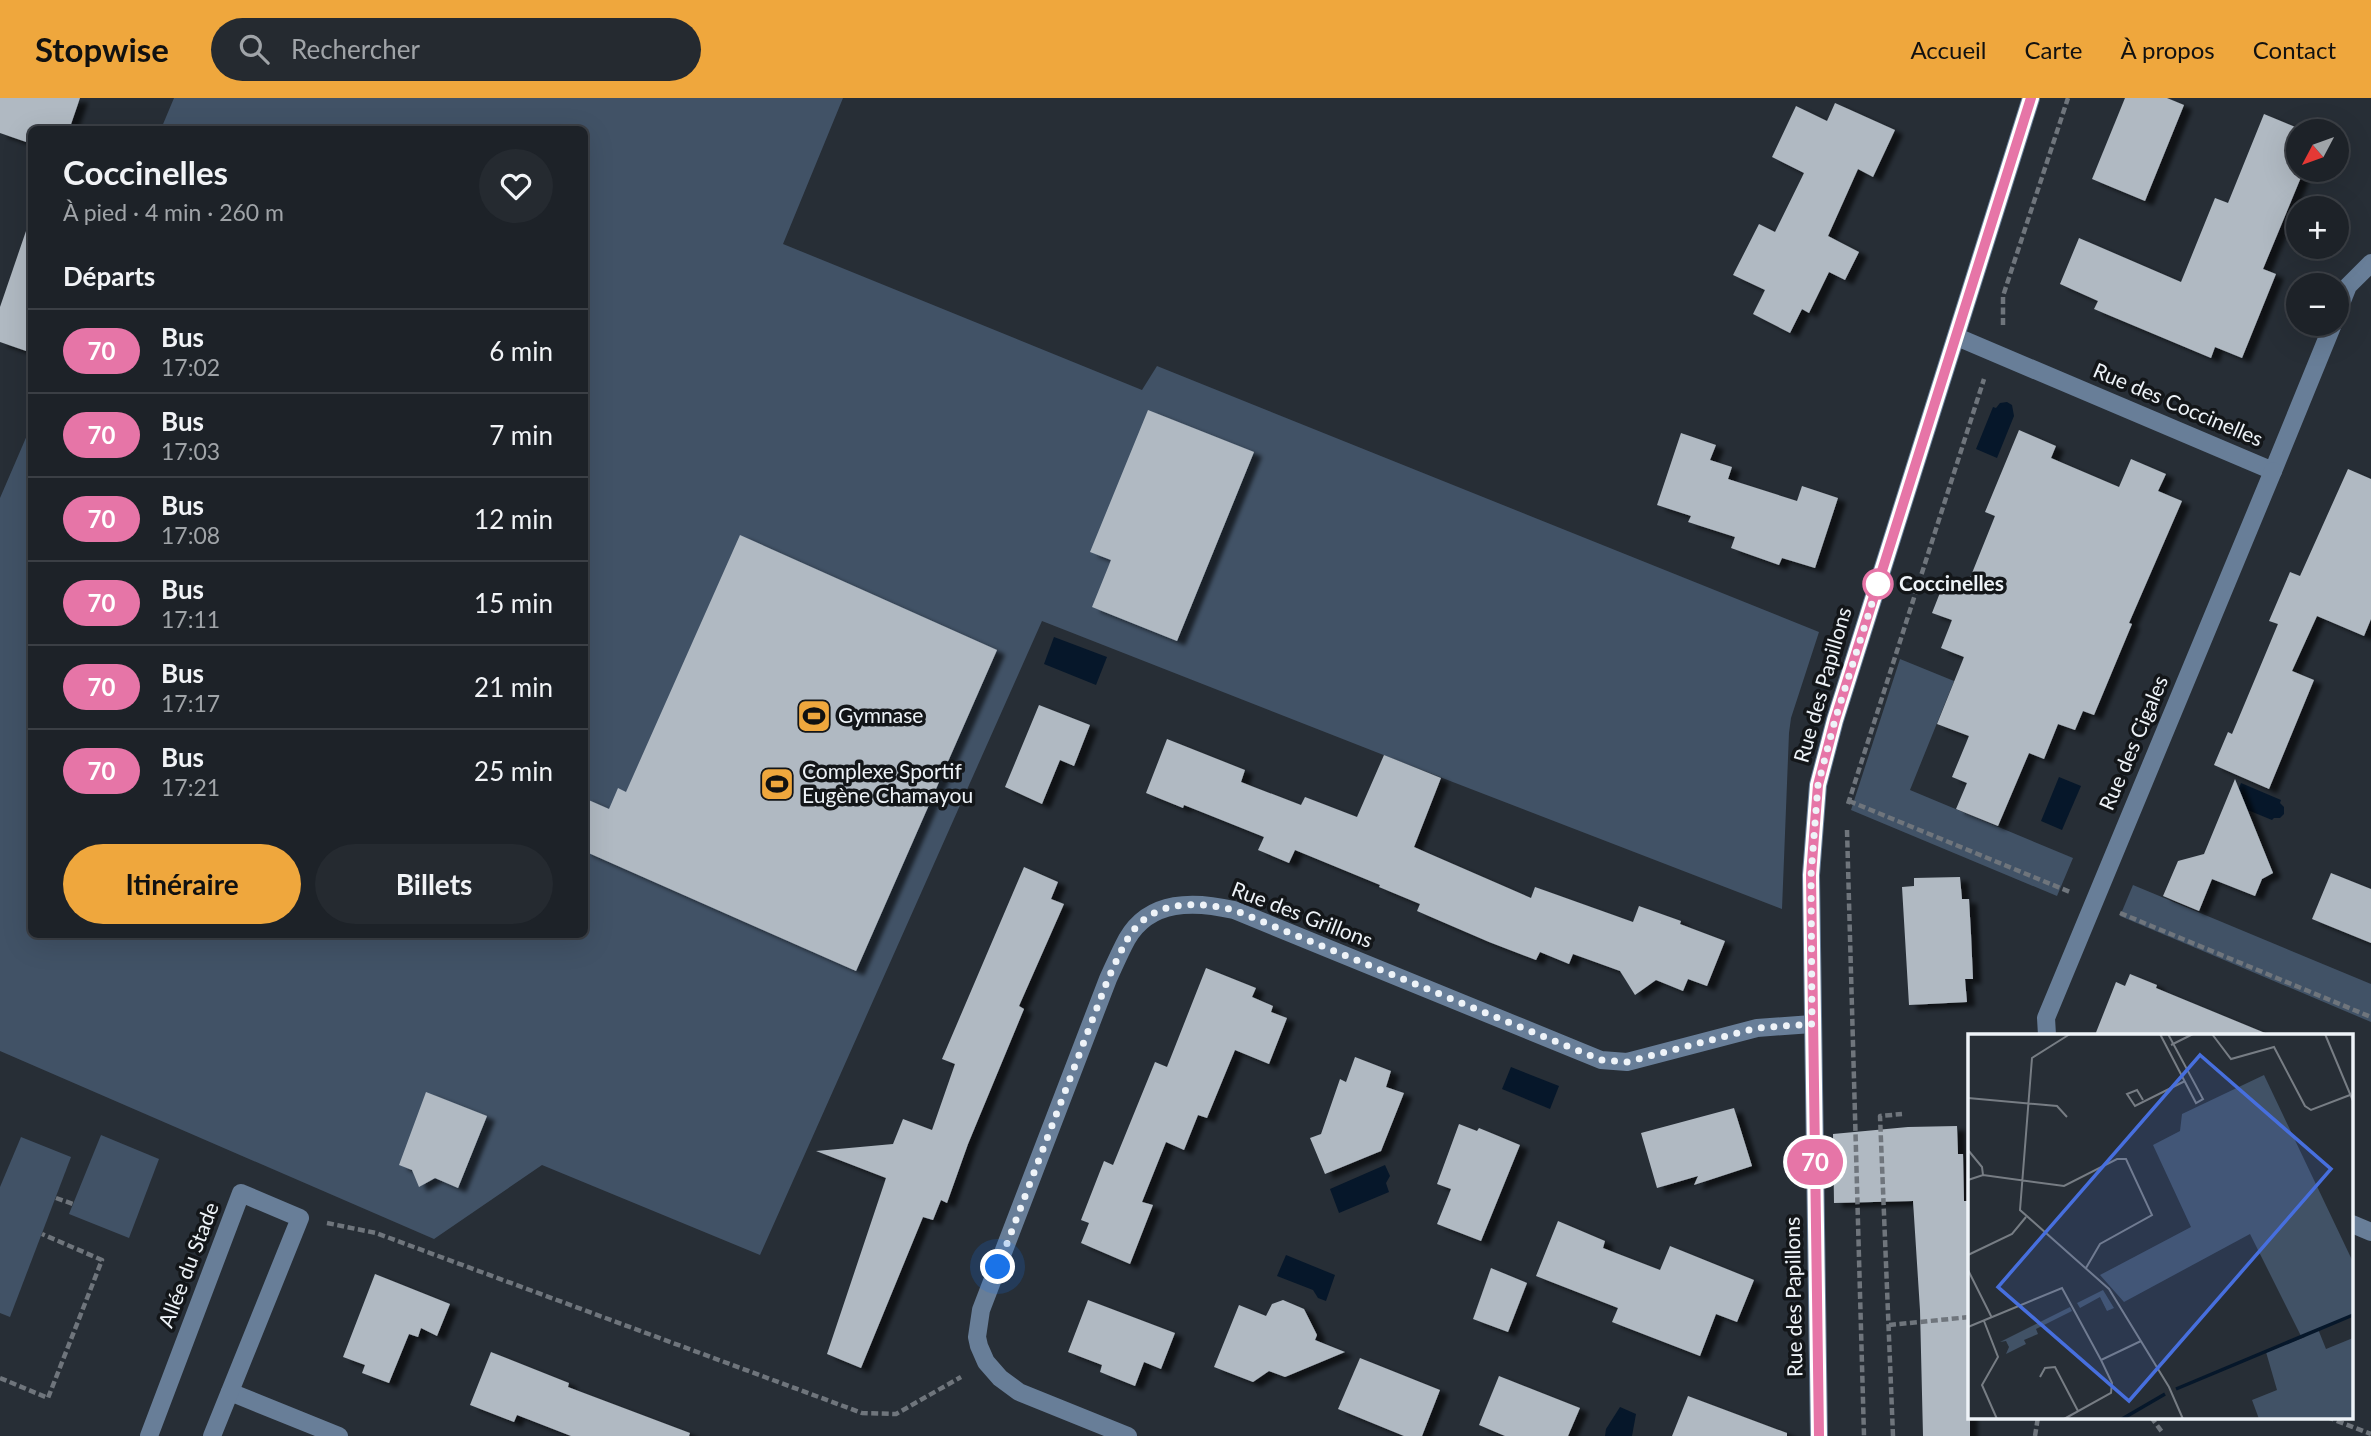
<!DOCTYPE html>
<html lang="fr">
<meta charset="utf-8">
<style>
:root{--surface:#1d2228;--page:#252a30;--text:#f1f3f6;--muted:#a0a4a8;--line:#3b3f45;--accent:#efa73d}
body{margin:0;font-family:Lato,sans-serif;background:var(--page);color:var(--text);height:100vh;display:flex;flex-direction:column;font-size:26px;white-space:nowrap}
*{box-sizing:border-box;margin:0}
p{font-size:23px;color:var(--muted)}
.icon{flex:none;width:38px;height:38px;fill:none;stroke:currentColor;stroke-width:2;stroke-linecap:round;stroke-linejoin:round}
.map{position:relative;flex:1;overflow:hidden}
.drawer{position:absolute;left:28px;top:28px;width:560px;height:812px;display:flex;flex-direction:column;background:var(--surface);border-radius:10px;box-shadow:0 7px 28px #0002,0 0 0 2px var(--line)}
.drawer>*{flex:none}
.badge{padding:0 14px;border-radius:23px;font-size:24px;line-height:46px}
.needle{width:46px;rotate:229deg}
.controls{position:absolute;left:2286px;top:21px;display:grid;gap:14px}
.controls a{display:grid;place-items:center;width:63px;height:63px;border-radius:50%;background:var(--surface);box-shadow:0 7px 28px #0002,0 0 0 2px var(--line);font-size:35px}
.you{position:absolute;width:35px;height:35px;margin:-18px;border:5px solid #fff;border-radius:50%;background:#1a73e8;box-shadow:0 0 0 10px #1a73e833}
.map>.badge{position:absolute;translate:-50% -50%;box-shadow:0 0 0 4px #fff}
h2{padding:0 35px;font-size:26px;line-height:63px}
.round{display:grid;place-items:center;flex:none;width:74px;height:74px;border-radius:37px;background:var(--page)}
.head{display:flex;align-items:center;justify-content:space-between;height:119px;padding:0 35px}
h1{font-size:33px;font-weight:700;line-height:52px}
.action{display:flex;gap:14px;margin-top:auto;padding:14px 35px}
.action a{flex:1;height:80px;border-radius:42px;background:var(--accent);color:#111;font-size:28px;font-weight:700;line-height:80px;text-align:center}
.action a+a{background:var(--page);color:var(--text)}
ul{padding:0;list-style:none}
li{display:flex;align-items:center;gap:21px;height:84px;padding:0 35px;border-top:2px solid var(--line)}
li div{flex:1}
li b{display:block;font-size:26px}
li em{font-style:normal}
li .badge{min-width:77px;font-weight:700;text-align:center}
header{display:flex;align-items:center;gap:42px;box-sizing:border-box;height:98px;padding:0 35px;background:var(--accent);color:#111}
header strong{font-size:33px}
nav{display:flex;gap:38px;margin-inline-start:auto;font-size:24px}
.search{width:490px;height:63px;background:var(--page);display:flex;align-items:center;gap:18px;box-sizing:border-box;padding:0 24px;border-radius:38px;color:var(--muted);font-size:26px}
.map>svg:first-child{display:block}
.green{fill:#415266}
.water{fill:#06172a}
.building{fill:#b0b9c2;filter:url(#shadow)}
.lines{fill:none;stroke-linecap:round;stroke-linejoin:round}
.path{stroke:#6f757c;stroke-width:4.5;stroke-dasharray:7 3.5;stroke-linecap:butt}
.minor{stroke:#687e98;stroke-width:18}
.line-casing{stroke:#fff;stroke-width:16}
.line{stroke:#e675a7;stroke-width:10}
.walk{stroke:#eef3f8;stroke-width:7;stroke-dasharray:0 12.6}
.stop-dot{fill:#fff;stroke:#e675a7;stroke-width:3.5}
.labels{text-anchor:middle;stroke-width:7;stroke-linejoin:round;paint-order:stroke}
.street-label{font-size:21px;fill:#eef3f8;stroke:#131619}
.stop-label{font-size:21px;font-weight:bold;fill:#eef3f8;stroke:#131619;text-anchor:start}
.poi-label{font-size:21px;fill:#eef3f8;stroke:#131619;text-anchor:start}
.inset-river{fill:none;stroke:#06172a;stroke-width:3.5}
.inset-road{fill:none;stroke:#777d84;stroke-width:2}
.view{fill:#476fde;fill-opacity:0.15;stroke:#476fde;stroke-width:3.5}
.inset-edge{fill:none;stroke:#eef3f8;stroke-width:3.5}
</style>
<header>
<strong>Stopwise</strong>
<div class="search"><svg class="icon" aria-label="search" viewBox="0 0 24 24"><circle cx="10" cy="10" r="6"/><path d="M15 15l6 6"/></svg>Rechercher</div>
<nav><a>Accueil</a><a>Carte</a><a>À propos</a><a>Contact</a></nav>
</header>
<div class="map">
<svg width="2371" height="1338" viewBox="0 0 2371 1338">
<defs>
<filter id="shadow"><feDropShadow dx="8" dy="4.5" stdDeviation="2" flood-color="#0009"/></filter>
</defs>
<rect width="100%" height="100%" fill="#272e36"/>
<g class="green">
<polygon points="174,0 843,0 783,146 1142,292 1157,268 1819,534 1791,620 1789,635 1782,811 1432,676 1042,523 760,1157 542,1067 434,1141 0,953 0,400 31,328 32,836 584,836 584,32 161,31"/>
<polygon points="1900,561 1954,583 1910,692 2073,760 2057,798 1851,712"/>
<polygon points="2133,787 2371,886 2371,924 2120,818"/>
<polygon points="101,1037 159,1061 129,1140 69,1116"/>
<polygon points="21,1039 71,1059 10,1219 0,1215 0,1089"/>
</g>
<g class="water">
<polygon points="2007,304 2012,307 2014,318 1997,360 1976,351 1993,309 1996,310 2000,305"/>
<polygon points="1054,539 1107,559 1096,587 1044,566"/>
<polygon points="2059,679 2081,688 2062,732 2041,723"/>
<polygon points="2241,685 2281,702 2280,705 2284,709 2284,716 2280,720 2274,720 2272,722 2233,706"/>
<polygon points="1511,969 1559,988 1550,1011 1502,991"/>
<polygon points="1385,1067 1390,1078 1386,1085 1389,1094 1339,1115 1330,1091"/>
<polygon points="1286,1157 1335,1177 1326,1203 1318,1200 1313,1192 1277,1178"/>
<polygon points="1620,1309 1636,1316 1632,1338 1605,1338 1606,1331"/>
</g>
<g class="building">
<polygon points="0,0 80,0 69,32 32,32 32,46 0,35"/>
<polygon points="2125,0 2167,0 2184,7 2145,103 2092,81"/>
<polygon points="1835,5 1895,32 1873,79 1858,71 1828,138 1859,154 1845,182 1829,174 1809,215 1802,211 1790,235 1753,216 1765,192 1733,177 1759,126 1775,134 1804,75 1772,59 1796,8 1827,23"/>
<polygon points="2264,16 2305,33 2298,33 2298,72 2304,72 2263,171 2276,176 2242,260 2215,249 2211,260 2094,211 2098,203 2060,186 2079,140 2181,184 2215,100 2228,105"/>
<polygon points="26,133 32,134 32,255 0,244 0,209"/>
<polygon points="1148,312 1254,354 1177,543 1092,509 1111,462 1090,454"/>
<polygon points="2019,332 2056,348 2051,360 2119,389 2131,361 2166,376 2158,393 2182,403 2129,525 2132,526 2094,617 2083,613 2075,632 2058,626 2044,661 2029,655 1998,728 1956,711 1967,685 1952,679 1969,638 1937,626 1964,559 1941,550 1952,522 1932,515 1945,482 1966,490 1995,418 1985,414"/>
<polygon points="1681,335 1716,347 1710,362 1732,369 1728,381 1797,403 1802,388 1838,400 1815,470 1782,460 1779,467 1731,450 1735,439 1688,424 1691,418 1657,407"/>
<polygon points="2348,371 2371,381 2371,521 2364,538 2317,518 2292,573 2314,582 2269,691 2214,667 2228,634 2232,636 2278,526 2269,523 2290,474 2300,478"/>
<polygon points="740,437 997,552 856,873 584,753 584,700 609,711 618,690 626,694"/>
<polygon points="1039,607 1090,627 1074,668 1060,662 1042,706 1005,689"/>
<polygon points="1167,641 1245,672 1241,684 1301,707 1305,699 1357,719 1384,657 1441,680 1414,749 1531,800 1535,789 1633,824 1639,808 1681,823 1680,826 1725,843 1707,888 1688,881 1683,893 1656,882 1635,897 1620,873 1573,856 1569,866 1540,854 1536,862 1489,844 1417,813 1420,806 1379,789 1380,787 1295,752 1289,765 1258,752 1264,739 1184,707 1183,710 1146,695"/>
<polygon points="2235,681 2273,775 2262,781 2255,798 2212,781 2199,813 2163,798 2178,763 2204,756"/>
<polygon points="1024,769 1058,784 1051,801 1064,806 1019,908 1024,911 968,1046 947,1105 941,1102 933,1122 923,1119 861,1270 827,1256 886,1080 816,1053 893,1046 903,1021 932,1032 955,966 942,961"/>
<polygon points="2331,775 2371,791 2371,845 2312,821"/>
<polygon points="1960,779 1962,801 1969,801 1971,836 1973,881 1965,881 1967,904 1909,907 1902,789 1914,788 1914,780"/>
<polygon points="1206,870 1256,890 1252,899 1273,908 1271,914 1287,920 1269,966 1235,952 1207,1020 1198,1017 1184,1052 1166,1044 1142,1104 1153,1107 1130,1166 1081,1145 1089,1125 1081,1122 1104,1063 1113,1067 1155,964 1167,969"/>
<polygon points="2130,876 2157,887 2156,890 2270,937 2095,937 2116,884 2125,888"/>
<polygon points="1355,959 1391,973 1386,989 1404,995 1381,1053 1325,1076 1310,1040 1321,1036 1340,981 1346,984"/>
<polygon points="426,994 487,1018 458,1090 435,1080 419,1089 412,1072 399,1067"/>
<polygon points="1734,1010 1752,1068 1694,1087 1698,1078 1657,1090 1641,1035"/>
<polygon points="1459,1026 1477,1033 1479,1030 1520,1047 1481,1143 1437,1126 1451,1091 1437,1086"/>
<polygon points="1957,1028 1958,1056 1963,1056 1964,1103 1970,1103 1970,1338 1923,1338 1920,1212 1913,1103 1834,1105 1833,1036 1908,1029"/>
<polygon points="1558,1123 1605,1143 1603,1150 1660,1172 1670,1148 1754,1182 1737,1224 1716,1216 1700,1258 1612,1224 1618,1210 1536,1178"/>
<polygon points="1491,1170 1527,1185 1508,1234 1473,1221"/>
<polygon points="375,1176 450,1206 437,1238 421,1230 418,1239 409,1236 389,1285 362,1275 365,1267 343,1259"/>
<polygon points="1088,1202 1175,1235 1161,1271 1144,1264 1135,1288 1100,1274 1102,1267 1068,1254"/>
<polygon points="1283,1202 1304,1211 1317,1237 1315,1242 1345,1254 1285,1279 1269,1273 1253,1284 1214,1269 1239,1207 1266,1218 1272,1206"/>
<polygon points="491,1254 569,1285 568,1289 690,1335 689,1338 571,1338 517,1317 514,1324 470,1307"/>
<polygon points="1360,1260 1440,1292 1422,1338 1404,1338 1338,1311"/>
<polygon points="1499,1278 1580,1310 1568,1338 1505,1338 1479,1327"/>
<polygon points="1688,1298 1787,1335 1787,1338 1672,1338"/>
</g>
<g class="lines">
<g class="path">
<polyline points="2003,227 2003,198 2068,0"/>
<polyline points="1849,703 2070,794"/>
<polyline points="1848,706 1984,281"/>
<polyline points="1847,732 1864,1338"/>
<polyline points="2120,815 2371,919"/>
<polyline points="56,1100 73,1106"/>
<polyline points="327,1125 376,1135 862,1315 896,1316 961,1279"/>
<polyline points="1889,1227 1970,1219"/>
<polyline points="0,1280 48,1300 102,1162 42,1136"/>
<polyline points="2151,1319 2162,1334"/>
<polyline points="2327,1319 2371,1336"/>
<polyline points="1893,1338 1880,1018 1902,1016"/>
<polyline points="2035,1338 2038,1319"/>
</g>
<g class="minor">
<polyline points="2336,218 2348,188 2371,165"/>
<polyline points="1957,239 2273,373 2333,226"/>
<polyline points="2047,937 2046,920 2273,373"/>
<polyline points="2352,1126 2371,1134"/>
<polyline points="230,1294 339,1338"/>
<polyline points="149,1338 241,1095 300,1120 212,1338"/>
<path d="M1128,1338L1019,1294L1000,1280L986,1264L979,1248L977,1239L981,1212L1108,881C1114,868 1120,854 1127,841C1150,801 1195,803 1234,812L1601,962L1627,964L1757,930L1812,926"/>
<polyline points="1819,1338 1811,777 1818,687 1835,622 2031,0"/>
</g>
</g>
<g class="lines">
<g class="line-casing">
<polyline id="line" points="1819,1338 1811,777 1818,687 1835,622 2031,0"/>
</g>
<use href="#line" class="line"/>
<path class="walk" d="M998,1169L1108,881C1114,868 1120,854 1127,842C1150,801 1195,803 1234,812L1601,962L1627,964L1757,930L1812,926L1811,777L1818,687L1835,622L1878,486"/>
</g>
<defs>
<g id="stadium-square" transform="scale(1.75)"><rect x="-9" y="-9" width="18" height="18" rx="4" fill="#efa73d" stroke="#131619"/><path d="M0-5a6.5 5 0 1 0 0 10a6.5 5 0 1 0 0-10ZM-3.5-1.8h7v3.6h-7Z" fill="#111"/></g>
</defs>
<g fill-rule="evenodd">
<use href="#stadium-square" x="814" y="618"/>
<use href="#stadium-square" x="777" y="686"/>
</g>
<circle class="stop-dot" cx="1878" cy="486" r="14"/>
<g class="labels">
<g class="street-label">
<text transform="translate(2178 307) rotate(23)" y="7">Rue des Coccinelles</text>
<text transform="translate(1823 587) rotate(-74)" y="7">Rue des Papillons</text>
<text transform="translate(2134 645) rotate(-67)" y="7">Rue des Cigales</text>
<text transform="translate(1302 817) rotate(21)" y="7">Rue des Grillons</text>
<text transform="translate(189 1167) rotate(-69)" y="7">Allée du Stade</text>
<text transform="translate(1794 1199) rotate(-91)" y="7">Rue des Papillons</text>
</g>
<g class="stop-label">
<text x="1899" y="493">Coccinelles</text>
</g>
<g class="poi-label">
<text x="838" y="625">Gymnase</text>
<text x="802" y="681">Complexe Sportif<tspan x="802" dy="24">Eugène Chamayou</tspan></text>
</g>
</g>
<g transform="translate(1968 936)">
<rect width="385" height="385" fill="#272e36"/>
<path d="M296,41L385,228V280L350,295L358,315L385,304V385H291L284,366L309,356L298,318L337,303L333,302L282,200L156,268L132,241L223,193L185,111L212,97L214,80ZM135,256L146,274L139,277L132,263L112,274L109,269ZM102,273L104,277L68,295L70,300L56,306L58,310L38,320L41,313L38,307L32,308Z" fill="#415266"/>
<path class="inset-river" d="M208,355L385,281M154,385L197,360"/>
<path class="inset-road" d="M102,0L64,24L52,176L141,255L201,353L215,385M192,0L228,69L235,65L200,0M244,0L263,25L306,13L337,72L343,76L382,61M357,0L385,67M203,11L225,0M0,64L89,72L99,83M175,66L169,56L159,60L167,72L217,47M0,116L14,133L15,141M0,146L15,141L96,152L149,125H158L184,181L132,210L118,234M0,221L44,200L58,183M0,236L24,284M16,287L30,323L14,351L29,385M0,293L94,254L133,326M72,343L77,334L87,333L110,377M96,385L143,359L144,349L133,326L173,307"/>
<path class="view" d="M232,21L363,135L161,367L30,253Z"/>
<rect width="385" height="385" class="inset-edge"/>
</g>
</svg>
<div class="controls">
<a><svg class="needle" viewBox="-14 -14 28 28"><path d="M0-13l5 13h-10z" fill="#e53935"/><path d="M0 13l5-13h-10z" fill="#a0a4a8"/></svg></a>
<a>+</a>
<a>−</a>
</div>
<div class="you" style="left:998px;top:1169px"></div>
<b class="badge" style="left:1815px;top:1064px;background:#e675a7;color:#fff">70</b>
<section class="drawer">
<div class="head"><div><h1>Coccinelles</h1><p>À pied · 4 min · 260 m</p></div><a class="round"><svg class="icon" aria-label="heart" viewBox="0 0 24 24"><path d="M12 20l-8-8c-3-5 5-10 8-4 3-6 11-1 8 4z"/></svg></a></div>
<h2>Départs</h2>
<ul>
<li><span class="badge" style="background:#e675a7;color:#fff">70</span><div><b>Bus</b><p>17:02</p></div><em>6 min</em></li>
<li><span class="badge" style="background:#e675a7;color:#fff">70</span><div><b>Bus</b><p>17:03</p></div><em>7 min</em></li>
<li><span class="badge" style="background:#e675a7;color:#fff">70</span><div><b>Bus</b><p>17:08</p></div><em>12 min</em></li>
<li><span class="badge" style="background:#e675a7;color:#fff">70</span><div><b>Bus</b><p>17:11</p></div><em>15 min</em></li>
<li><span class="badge" style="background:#e675a7;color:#fff">70</span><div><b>Bus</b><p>17:17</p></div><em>21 min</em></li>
<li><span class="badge" style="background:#e675a7;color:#fff">70</span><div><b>Bus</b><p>17:21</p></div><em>25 min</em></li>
</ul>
<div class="action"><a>Itinéraire</a><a>Billets</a></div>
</section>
</div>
